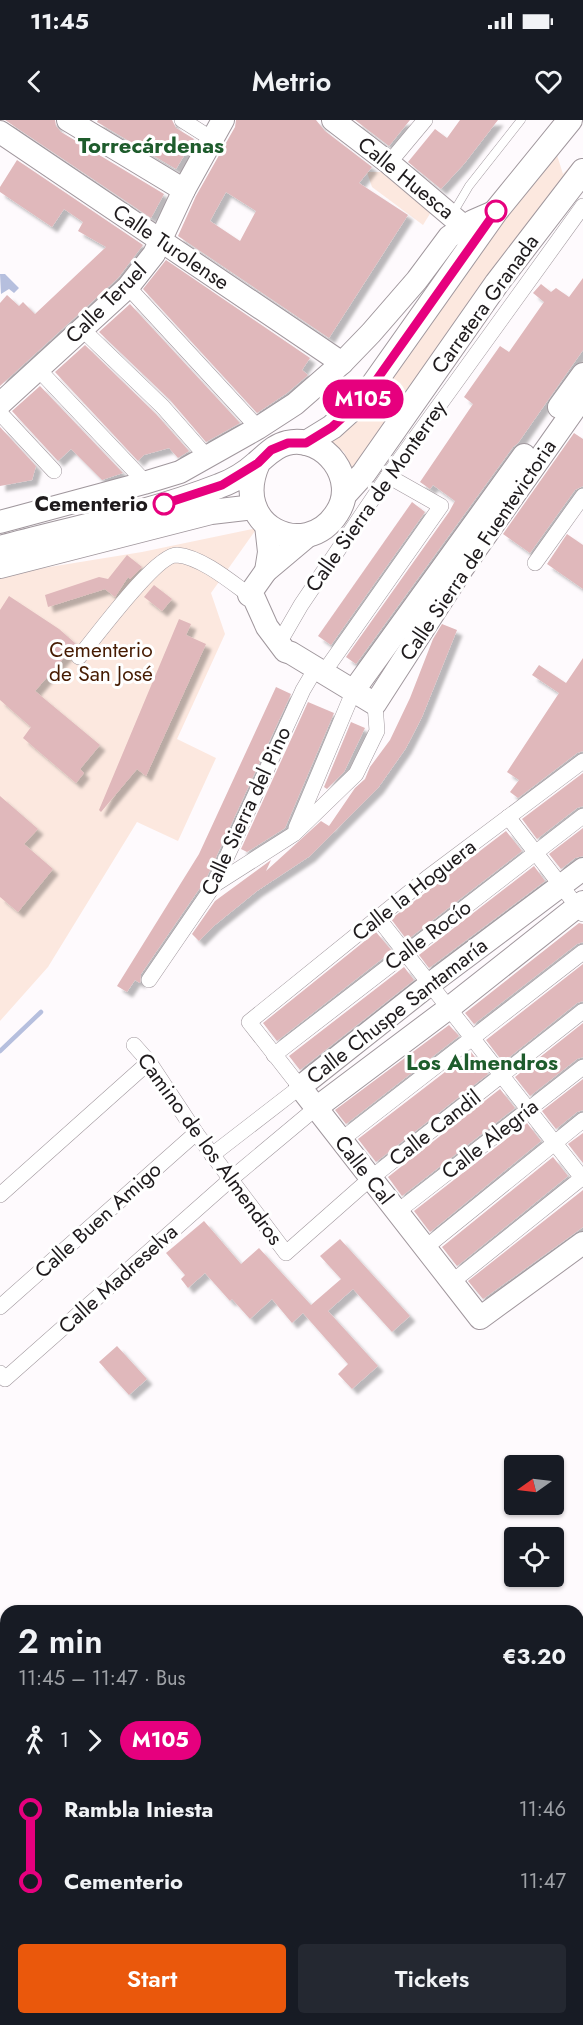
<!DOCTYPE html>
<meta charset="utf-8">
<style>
:root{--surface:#171b24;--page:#242831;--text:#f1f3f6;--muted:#9ea1a6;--accent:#ea580c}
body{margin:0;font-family:Jost,sans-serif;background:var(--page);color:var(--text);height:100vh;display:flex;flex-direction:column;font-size:22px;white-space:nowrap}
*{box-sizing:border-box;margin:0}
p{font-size:20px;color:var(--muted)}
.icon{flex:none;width:33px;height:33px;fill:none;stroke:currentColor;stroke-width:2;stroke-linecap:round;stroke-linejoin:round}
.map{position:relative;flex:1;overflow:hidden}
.sheet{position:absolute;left:0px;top:1485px;width:584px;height:420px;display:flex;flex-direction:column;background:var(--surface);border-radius:18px 18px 0 0;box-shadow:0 2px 4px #0004}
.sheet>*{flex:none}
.badge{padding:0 12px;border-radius:20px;font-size:21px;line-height:39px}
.needle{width:39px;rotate:256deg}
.buttons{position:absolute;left:504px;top:1335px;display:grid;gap:12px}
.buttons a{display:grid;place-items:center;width:60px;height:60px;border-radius:6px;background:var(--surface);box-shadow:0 2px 4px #0004;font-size:30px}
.map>.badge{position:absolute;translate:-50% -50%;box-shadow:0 0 0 3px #fff}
.legs{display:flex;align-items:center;gap:9px;height:66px;padding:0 18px;font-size:20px}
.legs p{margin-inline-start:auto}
.summary{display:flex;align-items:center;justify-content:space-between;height:102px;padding:0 18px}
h1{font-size:33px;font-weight:600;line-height:45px}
.button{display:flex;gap:12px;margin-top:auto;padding:12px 18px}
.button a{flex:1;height:69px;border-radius:6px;background:var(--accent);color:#fff;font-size:24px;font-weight:600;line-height:69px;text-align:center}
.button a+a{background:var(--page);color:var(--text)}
ul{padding:0 18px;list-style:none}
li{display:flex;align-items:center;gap:21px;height:72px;font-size:22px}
li i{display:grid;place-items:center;width:9px;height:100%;margin:0 8px;background:currentColor}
li i::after{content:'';width:15px;height:15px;margin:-8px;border:4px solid;border-radius:50%;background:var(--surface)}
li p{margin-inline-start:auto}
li:first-child i{background:linear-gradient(#0000 50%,currentColor 0)}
li:last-child i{background:linear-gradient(currentColor 50%,#0000 0)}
.status{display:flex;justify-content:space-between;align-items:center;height:42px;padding:0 30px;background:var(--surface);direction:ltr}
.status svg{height:16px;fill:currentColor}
header{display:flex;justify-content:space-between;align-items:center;height:78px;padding:0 18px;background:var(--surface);font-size:27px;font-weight:600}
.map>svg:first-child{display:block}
.green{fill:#fce8df}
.water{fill:#b6bfde}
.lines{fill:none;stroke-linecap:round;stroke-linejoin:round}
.stream{stroke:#b6bfde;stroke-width:4.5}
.building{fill:#e0b8bb;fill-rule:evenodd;filter:url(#shadow)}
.lane-casing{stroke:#a0979d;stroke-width:9}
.street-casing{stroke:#a0979d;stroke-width:16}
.secondary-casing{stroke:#a0979d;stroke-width:24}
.primary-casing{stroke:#a0979d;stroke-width:26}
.lane{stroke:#fff;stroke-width:8}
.street{stroke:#fff;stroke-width:15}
.secondary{stroke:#fff;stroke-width:22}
.primary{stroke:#fff;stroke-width:24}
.line-1-casing{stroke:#fff;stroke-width:14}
.line-1{stroke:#e6007e;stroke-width:9}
.stop-1-dot{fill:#fff;stroke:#e6007e;stroke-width:3}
.labels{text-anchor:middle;stroke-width:6;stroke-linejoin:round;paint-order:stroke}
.street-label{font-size:21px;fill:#1e1a1c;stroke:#fff}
.stop-label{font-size:21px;font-weight:bold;fill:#1e1a1c;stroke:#fff;text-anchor:end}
.park-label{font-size:21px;fill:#461b02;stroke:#fff}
.neighbourhood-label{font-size:22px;font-weight:bold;fill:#1e5c2c;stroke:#fff}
</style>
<div class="status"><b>11:45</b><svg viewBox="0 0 49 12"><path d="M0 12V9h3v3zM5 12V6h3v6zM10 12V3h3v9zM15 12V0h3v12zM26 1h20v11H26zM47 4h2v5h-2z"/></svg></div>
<header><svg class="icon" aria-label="back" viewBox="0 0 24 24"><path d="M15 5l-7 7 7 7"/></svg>Metrio<svg class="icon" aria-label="heart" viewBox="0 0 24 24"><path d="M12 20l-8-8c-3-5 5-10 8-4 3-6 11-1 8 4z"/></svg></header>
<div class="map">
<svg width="583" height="1905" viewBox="0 0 583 1905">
<defs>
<filter id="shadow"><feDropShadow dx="5.5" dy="5.5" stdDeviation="1.5" flood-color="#0004"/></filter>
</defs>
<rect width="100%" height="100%" fill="#fefafd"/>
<g class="green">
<polygon points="556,32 563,54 575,41 578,43 353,355 344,332 327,320 354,304 370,286 501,101"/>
<polygon points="367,52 382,52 431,92 423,105 372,67"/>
<polygon points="257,408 211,473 225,514 177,619 216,638 178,721 137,702 48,847 0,901 0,455 142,432"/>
</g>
<polygon class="water" points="0,154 5,154 19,168 14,173 9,169 1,174"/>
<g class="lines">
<polyline class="stream" points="0,931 41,892"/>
</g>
<g class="building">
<polygon points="5,0 55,0 56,6 61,12 164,74 151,98"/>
<polygon points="98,0 172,0 176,8 194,19 176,49 97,2"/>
<path d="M236,0H316L325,11L372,47L359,63L408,95L329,218L178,116L196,76L235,7ZM226,72L256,91L240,121L210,101Z"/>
<polygon points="355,0 410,0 389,26"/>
<polygon points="460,0 498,0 464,44 441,69 408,42 435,9 447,18"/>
<polygon points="17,40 143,125 118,158 0,266 0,183 7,175 19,186 23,182 35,194 106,127 78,111 83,102 64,89 52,107 0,72 0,67"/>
<polygon points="166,140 310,238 302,250 308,255 287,273 257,293 143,169"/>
<polygon points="583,158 583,230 518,323 513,327 356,544 346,537 449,392 455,381 433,365 430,369 420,362 473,284 464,277 500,226 509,232 544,182 533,173 541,164 551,172 556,168 569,177"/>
<polygon points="130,184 240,303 206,322 170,280 99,212"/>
<polygon points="85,225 156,294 189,331 178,338 169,328 144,335 138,341 55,252"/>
<polygon points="40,266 123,353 102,360 71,329 58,341 12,291"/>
<polygon points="0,307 36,346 32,360 0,366"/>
<polygon points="574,313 583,319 583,366 575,370 530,433 503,414"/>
<polygon points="412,382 425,392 331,525 318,516"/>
<polygon points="567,414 583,425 583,469 547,444"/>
<polygon points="127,435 142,447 130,459 128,457 115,477 105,469 48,487 45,475 99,457 108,459"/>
<polygon points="154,465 172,479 162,491 144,477"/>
<polygon points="9,476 59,509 76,524 35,571 100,625 80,649 84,653 76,663 23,618 31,607 0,580 0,490"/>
<polygon points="179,499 191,504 186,515 206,524 146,656 137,649 101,692 99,690"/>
<polygon points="442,504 457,510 422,597 406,628 378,668 310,736 257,771 215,805 199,821 192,814 215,781 271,740 266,751 321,701 329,706 355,668 365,659 370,647 390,620 410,578 433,519"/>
<polygon points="583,538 583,631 577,633 518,678 510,672 519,660 507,652 559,573 532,555 539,545 566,563"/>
<polygon points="276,567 291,574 206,759 141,854 140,863 135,860 127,872 117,866 199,734"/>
<polygon points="308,582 334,593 285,708 247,732 241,729"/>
<polygon points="351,602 365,608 344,652 327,669 324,667"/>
<polygon points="583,653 583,686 577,688 537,719 522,699"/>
<polygon points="0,676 38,709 24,724 53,749 18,792 0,777"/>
<polygon points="583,708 583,736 575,738 561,749 549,734"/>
<polygon points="506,711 522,731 407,820 391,799"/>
<polygon points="534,746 545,761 429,848 419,835"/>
<polygon points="579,803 583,804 583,822 577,824 474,904 465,893"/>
<polygon points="376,812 392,831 277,921 263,903"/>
<polygon points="583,844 583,881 577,883 503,942 486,920"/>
<polygon points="404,847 414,860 300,950 289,936"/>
<polygon points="583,903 583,937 577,939 530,976 515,957"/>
<polygon points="449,905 459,916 346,1004 335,990"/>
<polygon points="471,932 488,954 376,1042 358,1019"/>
<polygon points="583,959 583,990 577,992 556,1009 542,991"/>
<polygon points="500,969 515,988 402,1076 388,1057"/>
<polygon points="527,1003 541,1021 430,1112 414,1091"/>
<polygon points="583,1013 583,1043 568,1024"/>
<polygon points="553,1037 568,1056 457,1146 442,1127"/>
<polygon points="583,1070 583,1107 483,1179 468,1161"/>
<polygon points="204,1101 241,1144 259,1128 311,1185 341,1159 320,1136 340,1119 410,1196 392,1212 353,1169 328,1191 378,1246 352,1269 338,1254 348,1244 303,1193 292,1203 272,1179 250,1199 232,1179 230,1181 205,1153 188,1168 181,1159 185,1155 166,1133"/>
<polygon points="117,1226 147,1259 129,1275 99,1242"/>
</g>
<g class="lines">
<g class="lane-casing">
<polyline id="lane" points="453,93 469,66 521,0"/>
</g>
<g class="street-casing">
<g id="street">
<polyline points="182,0 212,19"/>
<polyline points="389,43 425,0"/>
<polyline points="128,167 258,308"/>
<polyline points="82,209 163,287 207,337"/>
<polyline points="38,249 146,363"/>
<polyline points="0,293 54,351"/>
<polyline points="535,443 583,376"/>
<polyline points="279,523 301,485 388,356 583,86"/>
<path d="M79,537C95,518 156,434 177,435C201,437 230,461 249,475"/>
<polyline points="324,552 441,386 388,356"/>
<polyline points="508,697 583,794"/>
<polyline points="296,708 354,570"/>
<polyline points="214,765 294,714 356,654 377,611 375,584"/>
<polyline points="378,798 583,1059"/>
<polyline points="149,860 214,765 303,570 316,548"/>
<polyline points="134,925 149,942 196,1013 286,1133 371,1058 583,891"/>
<polyline points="274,935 583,696"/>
<polyline points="341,1020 583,832"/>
<polyline points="212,1035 300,967 249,902 427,758 583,641"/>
<polyline points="0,1075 149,942"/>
<polyline points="397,1092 583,947"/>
<polyline points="425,1128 583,1000"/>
<polyline points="452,1162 583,1057"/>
<polyline points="0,1187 196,1013"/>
<polyline points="0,1253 5,1259 231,1059 316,988"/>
</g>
</g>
<g class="secondary-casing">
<g id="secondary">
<polyline points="68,0 184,70"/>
<polyline points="333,0 389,43 474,115"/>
<polyline points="0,12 342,243"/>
<polyline points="0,284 128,167 154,134 184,70 223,0"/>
<polyline points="559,287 583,254"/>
<polyline points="0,402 144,363 180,352 258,308 295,284 342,243 371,213 417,160 449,117 473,101 496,91"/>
<polyline points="266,405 269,432 266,451 310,414"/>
<polyline points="266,451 249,475 254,478 267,507 285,531 291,533 375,584 462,449 583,277"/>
<polyline points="354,570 524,335"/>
<polyline points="583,749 430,864 300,967 480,1198 583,1123"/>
<polyline points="316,988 449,888 583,782"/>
</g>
</g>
<g class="primary-casing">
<g id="primary">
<polyline points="306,323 332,307 363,279 496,91 570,0"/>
<polyline points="344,375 364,353 497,163 583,51"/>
<path d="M0,428C71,409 150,393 219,366C233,361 246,353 257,343C267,335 274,326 287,323C325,314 359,360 337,393C306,442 229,407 258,343"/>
<polyline points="0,446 211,392 254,387"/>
</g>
</g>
<use href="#lane" class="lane"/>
<use href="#street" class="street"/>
<use href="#secondary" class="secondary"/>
<use href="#primary" class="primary"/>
</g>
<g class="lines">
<g class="line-1-casing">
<polyline id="line-1" points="164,384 222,365 258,343 271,330 288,323 306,323 332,307 363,279 496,91"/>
</g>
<use href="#line-1" class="line-1"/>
</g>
<g class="stop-1-dot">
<circle cx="496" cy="91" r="10"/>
<circle cx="164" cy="384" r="10"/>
</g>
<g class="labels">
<g class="street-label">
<text transform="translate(406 58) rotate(39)" y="7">Calle Huesca</text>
<text transform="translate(171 127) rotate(34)" y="7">Calle Turolense</text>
<text transform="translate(106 183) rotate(-45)" y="7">Calle Teruel</text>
<text transform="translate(485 184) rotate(-54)" y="7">Carretera Granada</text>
<text transform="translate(376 376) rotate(-55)" y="7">Calle Sierra de Monterrey</text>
<text transform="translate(478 430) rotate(-56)" y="7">Calle Sierra de Fuentevictoria</text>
<text transform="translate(246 691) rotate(-65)" y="7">Calle Sierra del Pino</text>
<text transform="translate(414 770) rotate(-38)" y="7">Calle la Hoguera</text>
<text transform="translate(428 815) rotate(-37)" y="7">Calle Rocío</text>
<text transform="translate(397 891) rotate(-38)" y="7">Calle Chuspe Santamaría</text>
<text transform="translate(435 1008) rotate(-38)" y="7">Calle Candil</text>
<text transform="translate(490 1019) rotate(-38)" y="7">Calle Alegría</text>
<text transform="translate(210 1029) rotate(54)" y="7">Camino de los Almendros</text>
<text transform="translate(364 1050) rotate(52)" y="7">Calle Cal</text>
<text transform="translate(98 1100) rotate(-42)" y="7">Calle Buen Amigo</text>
<text transform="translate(118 1159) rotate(-42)" y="7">Calle Madreselva</text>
</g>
<g class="stop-label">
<text x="148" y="391">Cementerio</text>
</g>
<g class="park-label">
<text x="101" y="537">Cementerio<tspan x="101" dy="24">de San José</tspan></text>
</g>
<g class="neighbourhood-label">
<text x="151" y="33">Torrecárdenas</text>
<text x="482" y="950">Los Almendros</text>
</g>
</g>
</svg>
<div class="buttons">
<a><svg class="needle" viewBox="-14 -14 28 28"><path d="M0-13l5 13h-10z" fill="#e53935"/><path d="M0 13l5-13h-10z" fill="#9ea1a6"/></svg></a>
<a><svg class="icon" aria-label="locate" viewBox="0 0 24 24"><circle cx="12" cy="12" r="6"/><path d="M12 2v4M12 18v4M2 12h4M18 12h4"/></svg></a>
</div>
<b class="badge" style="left:363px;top:279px;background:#e6007e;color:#fff">M105</b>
<section class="sheet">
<div class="summary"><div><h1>2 min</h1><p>11:45 – 11:47 · Bus</p></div><b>€3.20</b></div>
<div class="legs"><svg class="icon" aria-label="walk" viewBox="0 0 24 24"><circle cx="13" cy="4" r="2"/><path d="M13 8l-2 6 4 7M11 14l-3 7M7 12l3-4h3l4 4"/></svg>1<svg class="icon" aria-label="forward" viewBox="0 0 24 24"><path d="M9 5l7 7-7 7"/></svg><b class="badge" style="background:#e6007e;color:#fff">M105</b></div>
<ul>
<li><i style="color:#e6007e"></i><b>Rambla Iniesta</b><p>11:46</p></li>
<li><i style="color:#e6007e"></i><b>Cementerio</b><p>11:47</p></li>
</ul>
<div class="button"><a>Start</a><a>Tickets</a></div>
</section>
</div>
